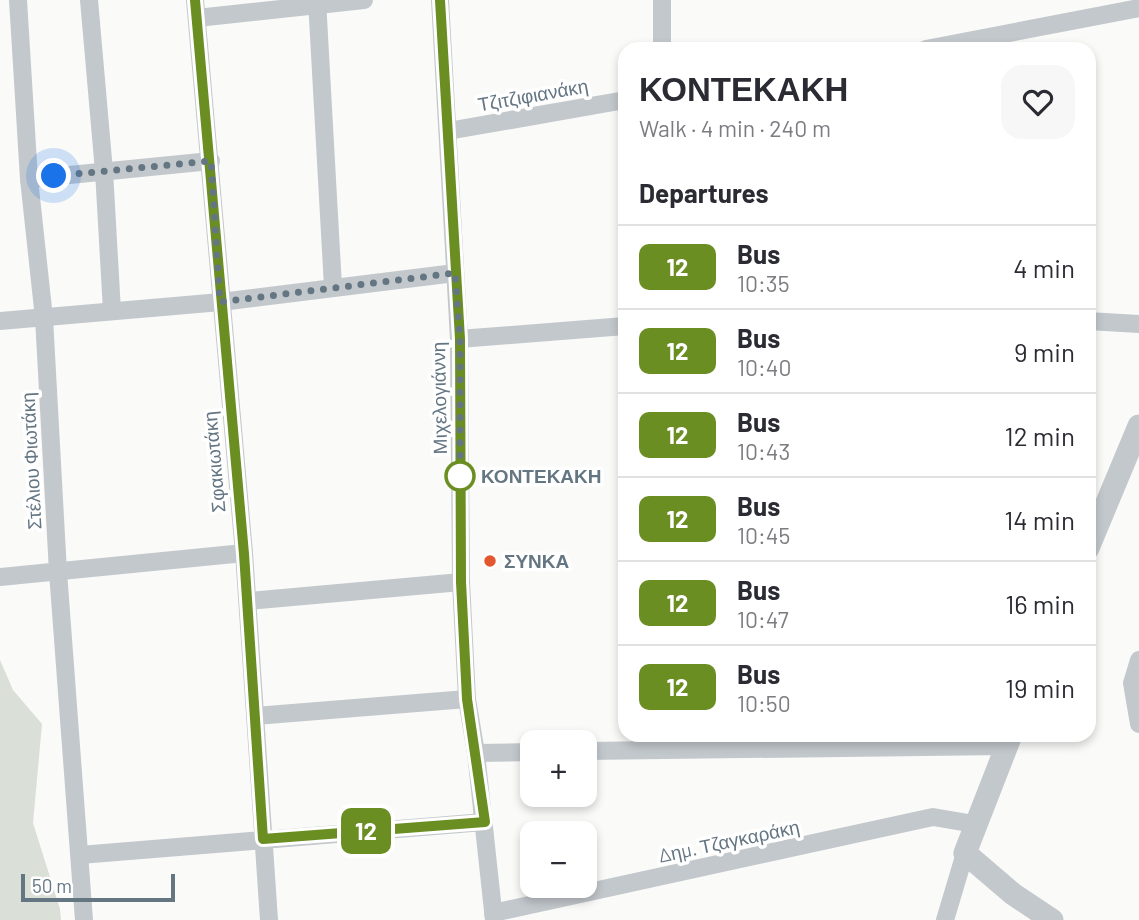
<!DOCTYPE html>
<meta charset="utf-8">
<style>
:root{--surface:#fff;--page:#f7f7f7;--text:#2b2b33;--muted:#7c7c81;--line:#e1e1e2}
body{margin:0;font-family:Barlow,sans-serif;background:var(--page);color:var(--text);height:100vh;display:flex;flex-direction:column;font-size:26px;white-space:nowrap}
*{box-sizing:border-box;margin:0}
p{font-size:23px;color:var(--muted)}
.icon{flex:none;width:38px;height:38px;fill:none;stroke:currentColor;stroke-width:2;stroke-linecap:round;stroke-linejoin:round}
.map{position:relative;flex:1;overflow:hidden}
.drawer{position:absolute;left:618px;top:42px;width:478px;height:700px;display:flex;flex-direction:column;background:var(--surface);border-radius:21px;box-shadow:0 4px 10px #0003}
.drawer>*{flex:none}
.badge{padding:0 14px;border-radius:10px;font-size:24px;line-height:46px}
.tools{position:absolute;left:520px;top:730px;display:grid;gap:14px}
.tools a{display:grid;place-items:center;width:77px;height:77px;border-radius:14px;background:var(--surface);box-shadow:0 4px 10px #0003;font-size:35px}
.scale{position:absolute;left:21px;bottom:18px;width:154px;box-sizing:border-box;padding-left:7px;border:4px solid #657683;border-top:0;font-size:19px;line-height:24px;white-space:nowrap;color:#657683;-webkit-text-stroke:5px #fff;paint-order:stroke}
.you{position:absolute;width:35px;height:35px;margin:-18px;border:5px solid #fff;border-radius:50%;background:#1a73e8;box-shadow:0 0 0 10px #1a73e833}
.map>.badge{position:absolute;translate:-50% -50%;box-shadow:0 0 0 4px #fff}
h2{padding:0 21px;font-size:26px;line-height:63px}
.round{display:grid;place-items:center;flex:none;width:74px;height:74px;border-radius:21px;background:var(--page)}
.overview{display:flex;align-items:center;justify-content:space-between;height:119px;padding:0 21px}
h1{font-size:33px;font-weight:600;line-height:52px}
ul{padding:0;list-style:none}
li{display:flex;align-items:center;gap:21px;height:84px;padding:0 21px;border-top:2px solid var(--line)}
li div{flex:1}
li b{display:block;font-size:26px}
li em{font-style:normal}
li .badge{min-width:77px;font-weight:700;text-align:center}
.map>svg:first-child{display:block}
.green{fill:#dadfd7}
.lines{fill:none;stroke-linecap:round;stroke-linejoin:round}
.minor{stroke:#c3c8cc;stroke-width:18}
.tertiary{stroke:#c3c8cc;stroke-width:23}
.line-casing{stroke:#fff;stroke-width:16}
.line{stroke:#6b8e23;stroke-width:10}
.walk{stroke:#657683;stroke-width:7;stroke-dasharray:0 12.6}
.stop-dot{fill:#fff;stroke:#6b8e23;stroke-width:3.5}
.poi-dot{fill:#e4572e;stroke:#fff;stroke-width:2.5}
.labels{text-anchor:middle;stroke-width:7;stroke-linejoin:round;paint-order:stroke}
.street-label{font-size:19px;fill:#657683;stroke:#fff}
.stop-label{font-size:19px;font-weight:bold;fill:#657683;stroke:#fff;text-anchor:start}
.poi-label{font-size:19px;font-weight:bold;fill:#657683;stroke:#fff;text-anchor:start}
</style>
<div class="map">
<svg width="1139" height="920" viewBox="0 0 1139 920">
<rect width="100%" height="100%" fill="#fafaf8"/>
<polygon class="green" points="0,660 13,690 42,724 33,823 60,909 61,920 0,920"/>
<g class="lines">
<g class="minor">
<polyline points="18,0 29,179 44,318 58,572 84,920"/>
<polyline points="89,0 104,171 112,311"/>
<polyline points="195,0 244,553 269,920"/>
<polyline points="317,0 333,287"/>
<polyline points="440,0 459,339 461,582 467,699 476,753 494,920"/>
<polyline points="197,18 364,0"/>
<polyline points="662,49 662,0"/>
<polyline points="926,49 1139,8"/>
<polyline points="448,131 625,100"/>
<polyline points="29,179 211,161"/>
<polyline points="0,321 221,302 455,273"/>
<polyline points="1088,321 1139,324"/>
<polyline points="459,339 625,326"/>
<polyline points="0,577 244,553"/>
<polyline points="248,601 461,582"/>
<polyline points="1139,660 1132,683 1139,724"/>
<polyline points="255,716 467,699"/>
<polyline points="584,751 1006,746"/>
<polyline points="476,753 532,752"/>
<polyline points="80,855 484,822"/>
<polyline points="493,913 933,817 974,824"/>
<polyline points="945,920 965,853"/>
</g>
<g class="tertiary">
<polyline points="1088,548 1139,426"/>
<polyline points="1011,735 965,853 1013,894 1052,920"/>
</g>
</g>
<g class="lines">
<g class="line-casing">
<polyline id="line" points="195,0 244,554 263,839 485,822 467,699 461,582 460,339 440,0"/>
</g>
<use href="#line" class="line"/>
<polyline class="walk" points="54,176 211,161 220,302 455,273 460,339 460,476"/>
</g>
<circle class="stop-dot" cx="460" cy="476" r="14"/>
<circle class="poi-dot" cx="490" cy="561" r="7"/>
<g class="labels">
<g class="street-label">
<text transform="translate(533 95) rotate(-10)" y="7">Τζιτζιφιανάκη</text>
<text transform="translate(439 398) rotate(-91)" y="7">Μιχελογιάννη</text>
<text transform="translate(31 461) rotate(-93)" y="7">Στέλιου Φιωτάκη</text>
<text transform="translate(214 462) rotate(-95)" y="7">Σφακιωτάκη</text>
<text transform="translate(729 841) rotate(-12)" y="7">Δημ. Τζαγκαράκη</text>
</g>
<g class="stop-label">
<text x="481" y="483">ΚΟΝΤΕΚΑΚΗ</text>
</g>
<g class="poi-label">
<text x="504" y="568">ΣΥΝΚΑ</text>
</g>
</g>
</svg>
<div class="tools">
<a>+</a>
<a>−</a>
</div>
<div class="scale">50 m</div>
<div class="you" style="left:54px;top:176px"></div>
<b class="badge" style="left:366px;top:831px;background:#6b8e23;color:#fff">12</b>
<section class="drawer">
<div class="overview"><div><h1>ΚΟΝΤΕΚΑΚΗ</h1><p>Walk · 4 min · 240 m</p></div><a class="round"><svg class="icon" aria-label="heart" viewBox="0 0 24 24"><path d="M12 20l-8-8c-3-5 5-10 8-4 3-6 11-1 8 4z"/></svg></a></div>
<h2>Departures</h2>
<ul>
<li><span class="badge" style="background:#6b8e23;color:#fff">12</span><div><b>Bus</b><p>10:35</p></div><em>4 min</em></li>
<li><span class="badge" style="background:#6b8e23;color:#fff">12</span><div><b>Bus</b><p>10:40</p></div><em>9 min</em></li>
<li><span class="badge" style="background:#6b8e23;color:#fff">12</span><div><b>Bus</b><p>10:43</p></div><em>12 min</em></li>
<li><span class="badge" style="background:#6b8e23;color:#fff">12</span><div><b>Bus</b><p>10:45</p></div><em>14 min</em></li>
<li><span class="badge" style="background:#6b8e23;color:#fff">12</span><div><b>Bus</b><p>10:47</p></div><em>16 min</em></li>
<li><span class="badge" style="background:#6b8e23;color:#fff">12</span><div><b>Bus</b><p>10:50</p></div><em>19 min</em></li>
</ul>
</section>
</div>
